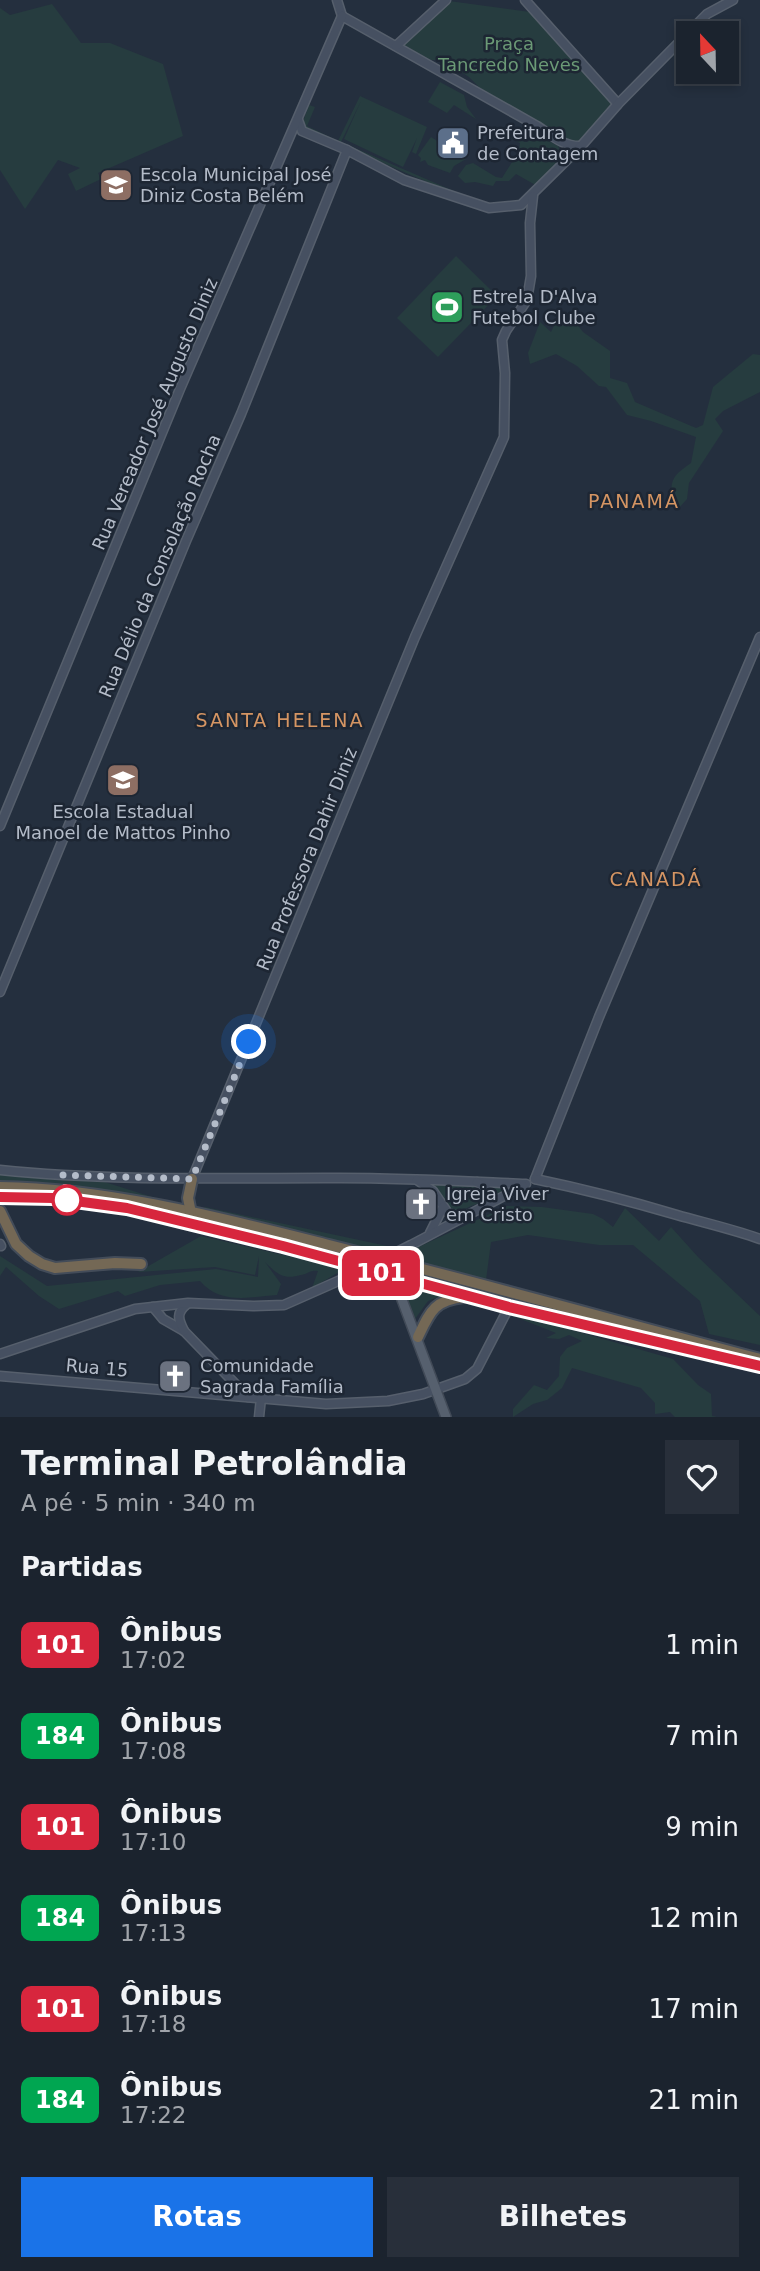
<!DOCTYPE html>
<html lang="pt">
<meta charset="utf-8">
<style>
:root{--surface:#1b232e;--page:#282f3a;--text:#f1f3f6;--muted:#a0a4aa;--line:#39404a;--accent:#1a73e8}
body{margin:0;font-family:"DejaVu Sans",sans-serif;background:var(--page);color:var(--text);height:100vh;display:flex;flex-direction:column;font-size:26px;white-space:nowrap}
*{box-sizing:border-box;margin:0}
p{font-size:23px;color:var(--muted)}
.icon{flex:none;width:38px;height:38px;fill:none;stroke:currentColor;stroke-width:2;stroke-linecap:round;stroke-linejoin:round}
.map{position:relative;height:1417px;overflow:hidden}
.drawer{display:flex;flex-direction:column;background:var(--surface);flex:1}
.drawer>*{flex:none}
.badge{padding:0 14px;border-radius:10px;font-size:24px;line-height:46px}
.needle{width:46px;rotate:338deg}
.fabs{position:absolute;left:676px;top:21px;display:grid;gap:14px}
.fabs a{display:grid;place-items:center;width:63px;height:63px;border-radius:0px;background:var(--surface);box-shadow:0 4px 10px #0003,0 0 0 2px var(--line);font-size:35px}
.you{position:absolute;width:35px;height:35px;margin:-18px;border:5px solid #fff;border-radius:50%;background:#1a73e8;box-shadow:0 0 0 10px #1a73e833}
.map>.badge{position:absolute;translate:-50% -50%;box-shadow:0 0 0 4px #fff}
h2{padding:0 21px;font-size:26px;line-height:63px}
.round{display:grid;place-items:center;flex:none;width:74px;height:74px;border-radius:0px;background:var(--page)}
.head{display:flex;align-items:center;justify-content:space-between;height:119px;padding:0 21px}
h1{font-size:33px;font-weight:700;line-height:52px}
.button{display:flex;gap:14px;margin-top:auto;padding:14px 21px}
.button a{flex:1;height:80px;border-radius:0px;background:var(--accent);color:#fff;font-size:28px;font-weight:700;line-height:80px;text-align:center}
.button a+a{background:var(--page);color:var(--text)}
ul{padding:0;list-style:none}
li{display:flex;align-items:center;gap:21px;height:91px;padding:0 21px}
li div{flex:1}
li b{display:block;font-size:26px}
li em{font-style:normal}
li .badge{min-width:77px;font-weight:700;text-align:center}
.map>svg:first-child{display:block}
.green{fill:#263c3f}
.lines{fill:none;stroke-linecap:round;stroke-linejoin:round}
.secondary-casing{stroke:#565f6c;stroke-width:11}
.primary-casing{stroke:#414a57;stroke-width:12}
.highway-casing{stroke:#434c59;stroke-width:14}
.secondary{stroke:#465061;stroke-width:8}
.primary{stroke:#56606e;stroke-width:9}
.highway{stroke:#746855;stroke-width:10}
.secondary-bridge-casing{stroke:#565f6c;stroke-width:11;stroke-linecap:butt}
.secondary-bridge{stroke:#465061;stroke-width:8}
.line-casing{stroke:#fff;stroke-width:16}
.line{stroke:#d7263d;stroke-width:10}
.walk{stroke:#b4bcc9;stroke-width:7;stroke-dasharray:0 12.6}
.stop-dot{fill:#fff;stroke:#d7263d;stroke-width:3.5}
.labels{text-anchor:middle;stroke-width:5;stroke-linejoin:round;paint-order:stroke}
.park-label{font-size:18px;fill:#6b9a76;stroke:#1d2633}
.poi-label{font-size:18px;fill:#b4bcc9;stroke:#1d2633;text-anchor:start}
.street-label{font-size:18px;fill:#b4bcc9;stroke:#1d2633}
.neighbourhood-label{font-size:19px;letter-spacing:2px;fill:#d59563;stroke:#1d2633}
</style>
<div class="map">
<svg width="760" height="1417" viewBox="0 0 760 1417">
<rect width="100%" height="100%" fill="#242f3e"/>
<g class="green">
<polygon points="449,1 530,12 610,97 614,107 581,143 571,141 480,88 469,77 442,60 431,60 402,44"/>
<polygon points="52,4 81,43 110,43 163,64 183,136 98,173 101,179 76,191 68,174 80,168 58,160 25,209 0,170 0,8 10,15"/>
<polygon points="440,82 464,95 467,107 476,119 454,105 447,113 428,102"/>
<polygon points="360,96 427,127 416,154 412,152 417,138 403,167 344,139 361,101 341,142 456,192 455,194 306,130 302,124 309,105 315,107 307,126 338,141"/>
<polygon points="492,129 513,132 526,129 535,135 527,140 513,140 527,142 538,135 558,146 562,156 539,187 516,174 509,181 496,181 493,186 475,182 465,183 458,176 466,165 473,163 496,177 502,178 519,151 520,143"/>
<polygon points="431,137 466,159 454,166 450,173 428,165 425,160 420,162 421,158 418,155"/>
<polygon points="456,256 497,296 438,357 397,318"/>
<path d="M561,311L572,318L583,332L610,351V378L627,383L635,402L696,428L703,425L713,387L753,354L760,355V392L723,411L715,419L723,431L689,483L687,499L678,509L672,506C671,481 669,478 691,463L696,437L651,421L627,415L606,387L599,386L577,366L556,354L530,364L528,353L540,322L551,332Z"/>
<polygon points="0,1172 95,1179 165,1201 110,1193 0,1185"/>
<path d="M425,1180L515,1184C503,1190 463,1214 452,1210C442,1205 432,1189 425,1180Z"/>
<polygon points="507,1206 542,1207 593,1214 603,1219 613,1227 625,1208 659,1241 671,1227 698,1257 760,1316 760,1345 709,1334 700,1301 633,1245 599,1245 528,1235 491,1242 486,1280 397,1257"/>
<polygon points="205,1207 387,1246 373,1254 203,1212"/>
<path d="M201,1236L344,1269L312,1288L318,1271C310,1270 308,1274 301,1275C283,1280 277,1274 265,1262L281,1284L277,1295C250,1297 220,1305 200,1281L160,1285L125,1296L118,1291L59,1309L39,1296L6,1267L0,1276V1256L47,1286L216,1269L258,1277L259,1256L255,1275L215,1267L138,1272Z"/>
<polygon points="402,1286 441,1296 428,1301 415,1319"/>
<polygon points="516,1314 673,1359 698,1385 711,1394 712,1416 717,1417 675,1417 670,1412 655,1414 655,1403 641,1388 572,1368 562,1388 547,1400 533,1404 513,1417 513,1409 534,1385 547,1390 559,1376 560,1357 567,1348 582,1341 569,1335 559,1339 546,1338 556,1333 513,1316"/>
</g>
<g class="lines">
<g class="secondary-casing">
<g id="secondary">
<polyline points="337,0 342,16"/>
<polyline points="525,0 618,104"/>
<path d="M342,16L537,126C551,135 564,147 581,146"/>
<polyline points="396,46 446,0"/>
<polyline points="298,120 302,131 347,150 404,180 489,208 521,205 582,145 618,104 707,14 733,0"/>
<polyline points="0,826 180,389 342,16"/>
<polyline points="0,992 186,541 241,414 347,150"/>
<path d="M0,1170C108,1181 216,1178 324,1178C392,1177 459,1181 526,1184"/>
<polyline points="192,1179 415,637 504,437 505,373 502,340 506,331 527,300 531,276 530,223 533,196"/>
<polyline points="535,1179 599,1017 760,637"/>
<path d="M535,1179C583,1189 630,1201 677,1215C705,1223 732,1229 760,1239"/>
<polyline points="417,1180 433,1191 448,1213 461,1217"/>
<polyline points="477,1182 484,1186 488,1191 486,1205"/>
<polyline points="430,1233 443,1207"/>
<polyline points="0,1244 1,1246"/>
<polyline points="411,1245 523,1186"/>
<polyline points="153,1307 163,1319 184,1331 248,1397"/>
<path d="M184,1331C178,1319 176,1313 187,1304"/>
<polyline points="0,1354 135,1309 188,1303 253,1306 284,1305 345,1278"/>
<polyline points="0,1376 326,1404 388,1401 423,1394 465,1379 477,1369 509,1307"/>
<polyline points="259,1417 261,1398"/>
</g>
</g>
<g class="primary-casing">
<polyline id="primary" points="383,1274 398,1289 446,1417"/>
</g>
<g class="highway-casing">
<g id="highway">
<path d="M0,1187C112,1189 221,1218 329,1245C473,1281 616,1321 760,1359"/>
<polyline points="0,1197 53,1198 127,1208 283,1246 509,1307 760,1366"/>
<polyline points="0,1211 16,1244 29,1256 42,1264 55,1268 115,1263 141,1264"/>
<polyline points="191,1213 188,1198 192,1179"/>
<path d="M418,1337C430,1312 434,1300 464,1297"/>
</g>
</g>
<use href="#secondary" class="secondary"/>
<use href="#primary" class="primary"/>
<use href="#highway" class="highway"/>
<g class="secondary-bridge-casing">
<polyline id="secondary-bridge" points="345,1278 411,1245"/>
</g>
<use href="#secondary-bridge" class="secondary-bridge"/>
</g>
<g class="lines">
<g class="line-casing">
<polyline id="line" points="0,1197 53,1198 127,1208 283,1246 509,1307 760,1366"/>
</g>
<use href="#line" class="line"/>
<polyline class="walk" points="67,1200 63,1175 192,1179 249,1042"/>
</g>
<defs>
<g id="civic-square" transform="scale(1.75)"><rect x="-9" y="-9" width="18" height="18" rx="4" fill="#5c6f8a" stroke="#1d2633"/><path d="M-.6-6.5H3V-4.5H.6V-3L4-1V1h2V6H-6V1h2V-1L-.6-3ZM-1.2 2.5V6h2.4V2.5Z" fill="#fff"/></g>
<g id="school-square" transform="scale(1.75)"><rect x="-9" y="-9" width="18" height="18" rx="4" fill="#8d6e63" stroke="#1d2633"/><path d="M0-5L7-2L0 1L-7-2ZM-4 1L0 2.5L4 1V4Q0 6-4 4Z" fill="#fff"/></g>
<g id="stadium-square" transform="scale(1.75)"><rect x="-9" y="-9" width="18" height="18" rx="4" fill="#2e9e5b" stroke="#1d2633"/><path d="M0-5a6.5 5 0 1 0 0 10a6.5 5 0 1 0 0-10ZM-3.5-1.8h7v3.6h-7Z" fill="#fff"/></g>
<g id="church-square" transform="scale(1.75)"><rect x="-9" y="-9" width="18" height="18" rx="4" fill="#6b7280" stroke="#1d2633"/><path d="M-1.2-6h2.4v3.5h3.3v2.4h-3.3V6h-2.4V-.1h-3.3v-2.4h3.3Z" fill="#fff"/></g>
</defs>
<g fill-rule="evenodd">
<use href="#civic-square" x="453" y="143"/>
<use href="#school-square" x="116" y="185"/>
<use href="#stadium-square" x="447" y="307"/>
<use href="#school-square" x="123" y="780"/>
<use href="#church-square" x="421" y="1204"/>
<use href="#church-square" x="175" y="1376"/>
</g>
<circle class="stop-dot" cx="67" cy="1200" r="14"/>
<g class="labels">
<g class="park-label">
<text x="509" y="50">Praça<tspan x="509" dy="21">Tancredo Neves</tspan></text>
</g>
<g class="poi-label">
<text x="477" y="139">Prefeitura<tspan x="477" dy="21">de Contagem</tspan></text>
<text x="140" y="181">Escola Municipal José<tspan x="140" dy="21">Diniz Costa Belém</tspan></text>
<text x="472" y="303">Estrela D'Alva<tspan x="472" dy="21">Futebol Clube</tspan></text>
<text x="123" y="818" text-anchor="middle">Escola Estadual<tspan x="123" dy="21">Manoel de Mattos Pinho</tspan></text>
<text x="446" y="1200">Igreja Viver<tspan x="446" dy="21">em Cristo</tspan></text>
<text x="200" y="1372">Comunidade<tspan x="200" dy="21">Sagrada Família</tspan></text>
</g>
<g class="street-label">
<text transform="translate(155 414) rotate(-67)" y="6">Rua Vereador José Augusto Diniz</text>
<text transform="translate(160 566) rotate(-67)" y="6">Rua Délio da Consolação Rocha</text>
<text transform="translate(307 859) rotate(-68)" y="6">Rua Professora Dahir Diniz</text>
<text transform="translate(97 1368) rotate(5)" y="6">Rua 15</text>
</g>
<g class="neighbourhood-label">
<text x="634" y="508">PANAMÁ</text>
<text x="280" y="727">SANTA HELENA</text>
<text x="656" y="886">CANADÁ</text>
</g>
</g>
</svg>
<div class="fabs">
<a><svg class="needle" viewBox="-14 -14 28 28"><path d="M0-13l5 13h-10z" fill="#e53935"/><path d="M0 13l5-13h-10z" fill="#a0a4aa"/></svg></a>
</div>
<div class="you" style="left:249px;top:1042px"></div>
<b class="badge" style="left:381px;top:1273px;background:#d7263d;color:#fff">101</b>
</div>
<section class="drawer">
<div class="head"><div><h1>Terminal Petrolândia</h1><p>A pé · 5 min · 340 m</p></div><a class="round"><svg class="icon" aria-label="heart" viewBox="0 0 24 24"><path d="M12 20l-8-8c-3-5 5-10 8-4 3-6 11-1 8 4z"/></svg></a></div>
<h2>Partidas</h2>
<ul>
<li><span class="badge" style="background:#d7263d;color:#fff">101</span><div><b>Ônibus</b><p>17:02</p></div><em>1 min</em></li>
<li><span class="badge" style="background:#00a651;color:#fff">184</span><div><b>Ônibus</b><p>17:08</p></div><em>7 min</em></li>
<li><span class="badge" style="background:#d7263d;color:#fff">101</span><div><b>Ônibus</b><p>17:10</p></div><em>9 min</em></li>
<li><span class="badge" style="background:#00a651;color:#fff">184</span><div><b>Ônibus</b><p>17:13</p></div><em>12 min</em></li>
<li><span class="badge" style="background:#d7263d;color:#fff">101</span><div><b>Ônibus</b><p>17:18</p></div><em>17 min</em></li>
<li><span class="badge" style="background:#00a651;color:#fff">184</span><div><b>Ônibus</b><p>17:22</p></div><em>21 min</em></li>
</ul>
<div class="button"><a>Rotas</a><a>Bilhetes</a></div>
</section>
